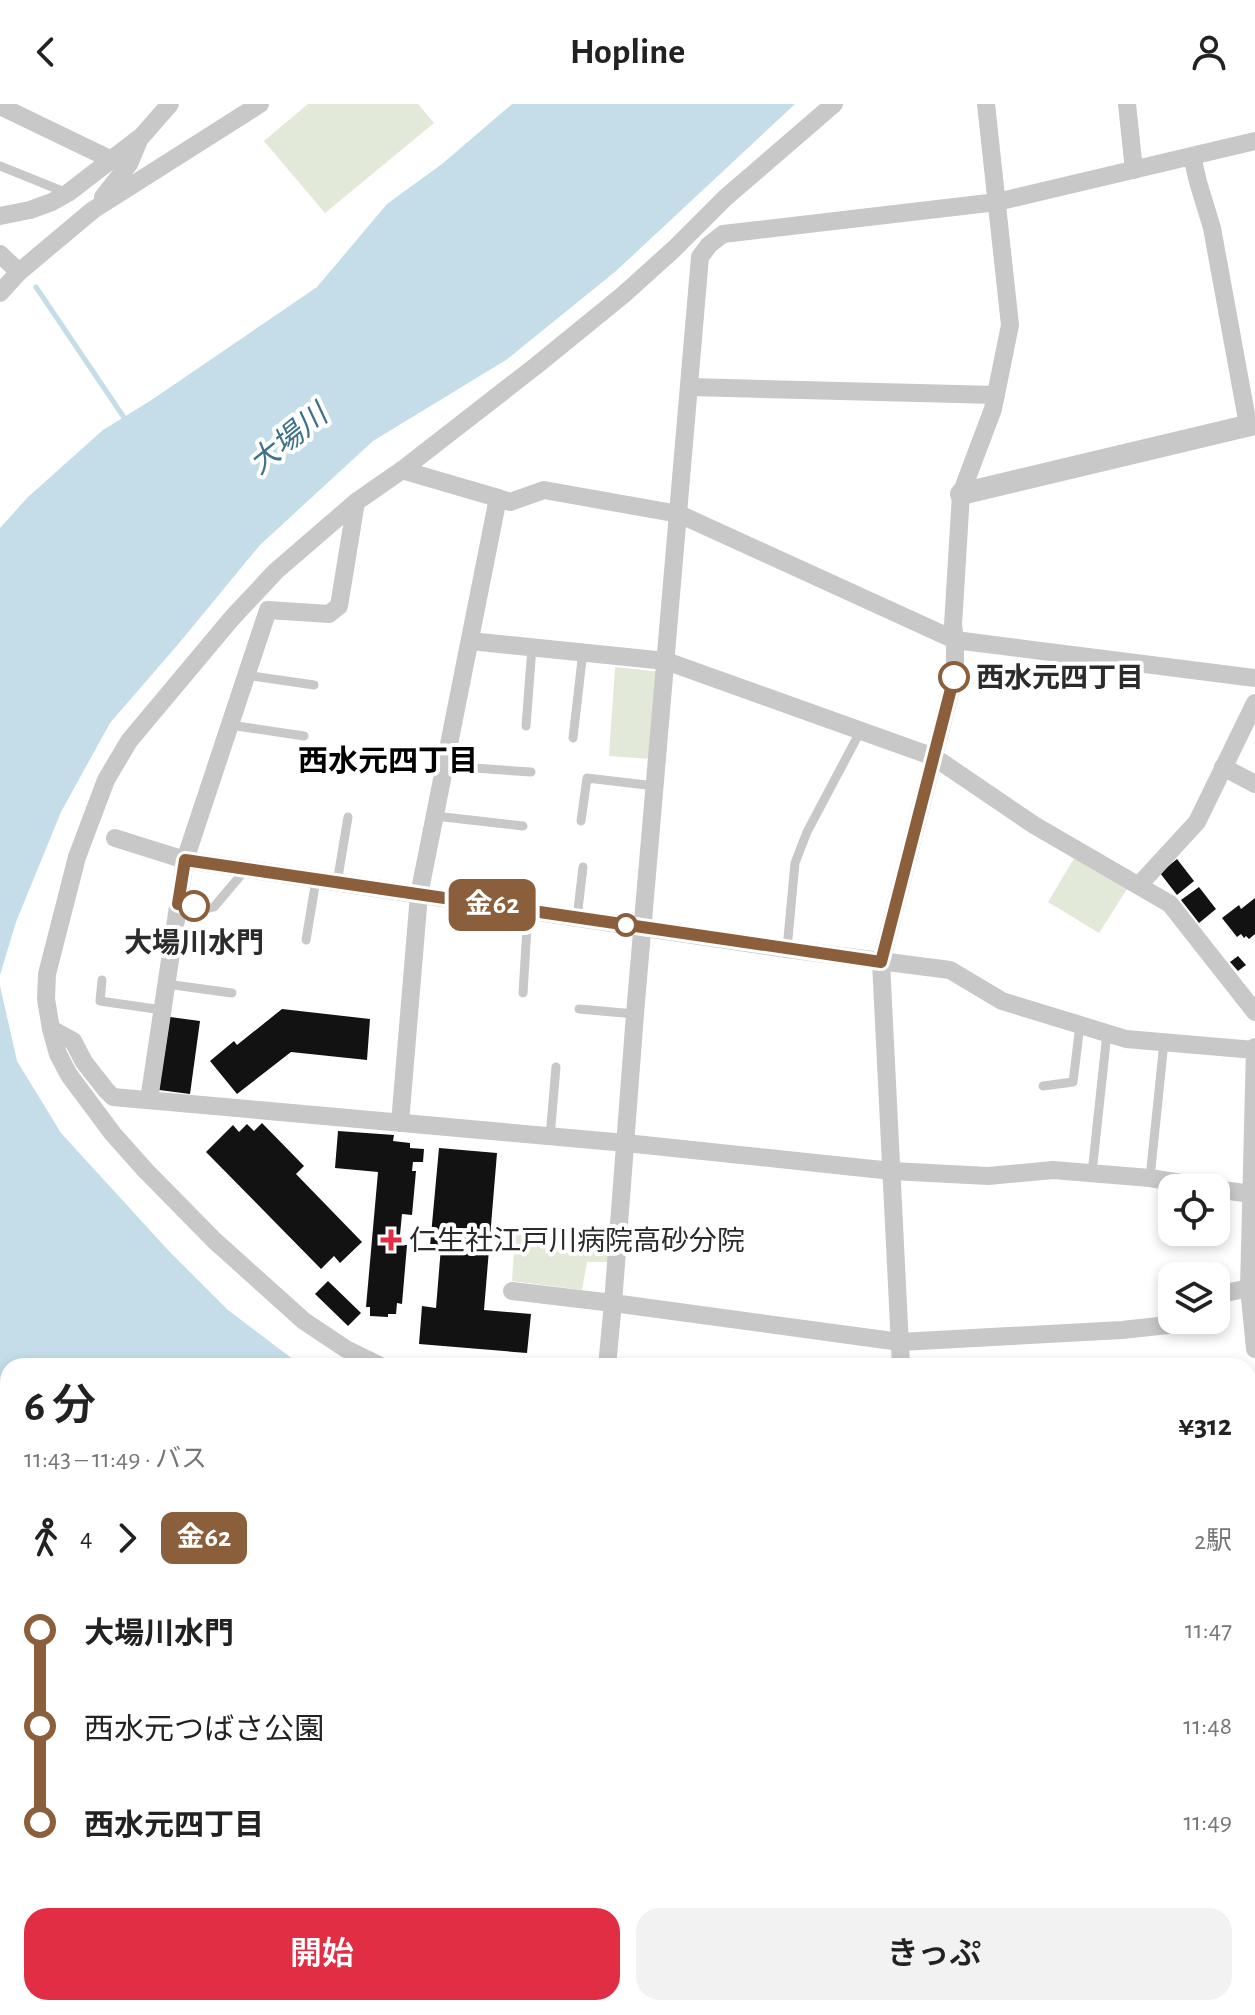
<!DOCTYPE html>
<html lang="ja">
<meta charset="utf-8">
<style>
:root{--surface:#fff;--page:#f2f2f2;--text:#222;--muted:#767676;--accent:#e22e45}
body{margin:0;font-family:"Alegreya Sans","Noto Sans JP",sans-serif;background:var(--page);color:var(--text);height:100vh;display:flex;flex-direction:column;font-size:30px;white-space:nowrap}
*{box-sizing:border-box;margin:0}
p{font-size:26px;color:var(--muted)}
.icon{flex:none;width:44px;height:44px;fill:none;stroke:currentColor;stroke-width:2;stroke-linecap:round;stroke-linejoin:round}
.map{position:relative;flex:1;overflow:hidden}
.side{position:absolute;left:0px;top:1254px;width:1256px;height:658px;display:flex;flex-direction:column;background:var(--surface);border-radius:24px 24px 0 0;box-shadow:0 4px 12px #0003}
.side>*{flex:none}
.badge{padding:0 16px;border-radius:12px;font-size:28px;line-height:52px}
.fabs{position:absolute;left:1158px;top:1070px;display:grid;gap:16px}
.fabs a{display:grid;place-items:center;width:72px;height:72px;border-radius:16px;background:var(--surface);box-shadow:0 4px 12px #0003;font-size:40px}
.map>.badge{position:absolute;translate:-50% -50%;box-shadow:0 0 0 4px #fff}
.legs{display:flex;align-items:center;gap:12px;height:88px;padding:0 24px;font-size:26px}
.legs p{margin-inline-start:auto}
.overview{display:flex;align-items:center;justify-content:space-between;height:136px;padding:0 24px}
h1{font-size:44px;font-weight:600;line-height:60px}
.cta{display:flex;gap:16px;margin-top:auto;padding:16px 24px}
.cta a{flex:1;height:92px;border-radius:24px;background:var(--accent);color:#fff;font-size:32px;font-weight:600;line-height:92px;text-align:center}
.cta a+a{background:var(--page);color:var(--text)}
ul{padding:0 24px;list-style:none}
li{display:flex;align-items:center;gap:28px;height:96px;font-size:30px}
li i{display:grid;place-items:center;width:12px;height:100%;margin:0 10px;background:currentColor}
li i::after{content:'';width:20px;height:20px;margin:-10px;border:6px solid;border-radius:50%;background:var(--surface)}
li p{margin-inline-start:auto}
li:first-child i{background:linear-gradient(#0000 50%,currentColor 0)}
li:last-child i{background:linear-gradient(currentColor 50%,#0000 0)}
header{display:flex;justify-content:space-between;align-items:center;height:104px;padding:0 24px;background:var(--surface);font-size:36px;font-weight:600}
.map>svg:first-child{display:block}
.green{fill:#e2e9d8}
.water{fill:#c4dde9}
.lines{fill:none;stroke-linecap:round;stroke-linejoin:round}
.stream{stroke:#c4dde9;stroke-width:5}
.building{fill:#121212}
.service{stroke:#c8c8c8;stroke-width:9}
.minor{stroke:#c8c8c8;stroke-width:18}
.tertiary{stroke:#c8c8c8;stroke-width:22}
.line-1-casing{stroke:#fff;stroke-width:18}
.line-1{stroke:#8b5e3c;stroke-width:12}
.stop-1-dot{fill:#fff;stroke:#8b5e3c;stroke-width:4}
.poi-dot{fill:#e22e45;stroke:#fff;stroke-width:3}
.labels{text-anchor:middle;stroke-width:8;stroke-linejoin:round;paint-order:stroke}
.stop-label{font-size:28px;font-weight:bold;fill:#2b2b2b;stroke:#fff;text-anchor:start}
.poi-label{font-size:28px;fill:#2b2b2b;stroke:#fff;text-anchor:start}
.water-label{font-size:30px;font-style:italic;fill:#3c708b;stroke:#fff}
.neighbourhood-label{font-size:30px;font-weight:bold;fill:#000;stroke:#fff}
</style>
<header><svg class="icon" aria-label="back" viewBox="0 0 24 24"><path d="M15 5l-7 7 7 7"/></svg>Hopline<svg class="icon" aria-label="person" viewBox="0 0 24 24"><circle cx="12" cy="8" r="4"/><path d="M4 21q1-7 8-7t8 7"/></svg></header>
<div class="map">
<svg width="1255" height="1911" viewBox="0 0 1255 1911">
<rect width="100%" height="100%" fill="#fff"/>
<g class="green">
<polygon points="308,0 418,0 434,19 325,109 264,37"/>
<polygon points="615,563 661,568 652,655 609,652"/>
<polygon points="1075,753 1127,785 1099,829 1048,798"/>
<polygon points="515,1130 611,1139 609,1158 587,1158 582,1186 512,1177"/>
</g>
<g class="water">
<polygon points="512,0 795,0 616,167 506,256 373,337 260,441 180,538 110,619 61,708 16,818 0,871 0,424 28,393 103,326 150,297 317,183 387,100 442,60"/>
<polygon points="0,882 17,957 61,1029 168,1146 228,1206 302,1262 8,1262 8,1365 0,1354"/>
<polygon points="1255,1328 1255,1629 1248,1629 1248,1329"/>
<polygon points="229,1904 300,1904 302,1911 230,1911"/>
</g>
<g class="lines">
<polyline class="stream" points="36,183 127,318"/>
</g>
<g class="building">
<polygon points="1177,755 1194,777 1177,791 1160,769"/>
<polygon points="1199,783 1216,805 1199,819 1181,796"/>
<polygon points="1255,794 1255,830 1249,835 1246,832 1244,834 1241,830 1237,833 1222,814 1239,801 1241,805"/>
<polygon points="1238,852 1246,861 1238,867 1230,858"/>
<polygon points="282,905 370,915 367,956 291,948 237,990 210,957 234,937 237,941"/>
<polygon points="170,913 200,917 190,990 159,986"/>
<polygon points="262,1019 304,1062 296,1070 362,1138 340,1159 334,1152 321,1165 206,1048 233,1021 239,1028 247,1020 254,1027"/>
<polygon points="338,1027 394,1031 393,1037 410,1039 410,1044 424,1045 423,1058 413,1058 412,1067 416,1067 412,1111 402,1110 399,1141 407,1141 402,1200 397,1199 396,1210 388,1210 388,1213 370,1212 370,1203 366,1203 378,1068 335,1064"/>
<polygon points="439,1044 497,1049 484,1206 531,1210 527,1249 419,1240 422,1202 436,1204 441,1143 430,1142"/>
<polygon points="328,1177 361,1209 348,1222 315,1190"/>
<polygon points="1251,1724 1255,1730 1255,1824 1250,1824 1248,1725"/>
</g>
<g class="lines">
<g class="service">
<polyline points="0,62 67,89"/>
<polyline points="246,571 314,581"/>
<polyline points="230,621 304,632"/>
<polyline points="526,622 532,543"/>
<polyline points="573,634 583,547"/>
<polyline points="445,662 531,668"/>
<polyline points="435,712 523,722"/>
<polyline points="581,717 587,674 655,682"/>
<polyline points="337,779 348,713"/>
<polyline points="178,800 210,804 214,803 246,765"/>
<polyline points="577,814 583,763"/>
<polyline points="306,836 316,776"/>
<polyline points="787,845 795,759 807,728 861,626"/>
<polyline points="102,876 100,897 162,906"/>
<polyline points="166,880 232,889"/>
<polyline points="523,889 528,807"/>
<polyline points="579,905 635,910"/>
<polyline points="1043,982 1073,978 1080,921"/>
<polyline points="550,1033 556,963"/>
<polyline points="1092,1069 1107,929"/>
<polyline points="1150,1074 1164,938"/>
</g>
<g class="minor">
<polyline points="1127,0 1134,66"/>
<polyline points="0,2 110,55"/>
<polyline points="1192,52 1198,78 1212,124 1248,321"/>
<polyline points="103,93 129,60 140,34"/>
<polyline points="0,112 30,106 52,98 68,89 142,32 170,0"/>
<polyline points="0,150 19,168"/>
<polyline points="0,189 19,168 93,106 260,0"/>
<polyline points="689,283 996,291"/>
<polyline points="498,394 510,398 544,386 679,410 955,536 1255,574"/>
<polyline points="470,537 666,557 934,653 1034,721 1170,800 1255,908"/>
<polyline points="1223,663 1255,680"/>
<polyline points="115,734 185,756 787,845 950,866 1002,897 1126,935 1255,946"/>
<polyline points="1139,781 1197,718 1255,599"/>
<polyline points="51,925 73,937 84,958 106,986 113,993 626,1039 892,1067 988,1072 1053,1066 1150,1074 1212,1084"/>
<polyline points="149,996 185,756 268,506 329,510 339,502 356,398"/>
<polyline points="400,1019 419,791 498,394 402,366"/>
<polyline points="1216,1085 1251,1090"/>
<polyline points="1255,1183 1249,1184 1255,1245"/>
<polyline points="512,1187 613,1199 607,1262"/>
<polyline points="1216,1191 1249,1184 1255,943"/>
<polyline points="1172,1212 1168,1221 1122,1226 900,1238 613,1199 635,910 700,153 709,141 723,130 997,98 1255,37"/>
<polyline points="381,1262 346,1245 304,1217 215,1137 146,1067 113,1030 69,971 58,950 51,925 46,895 47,870 77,753 106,676 129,637 232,514 276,467 356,398 402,366 537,261 623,191 674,145 725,94 834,0"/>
<polyline points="901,1262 881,858 955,570 955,536 953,521 961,390 993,305 1010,221 986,0"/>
<polyline points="1248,1290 1255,1289"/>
<polyline points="0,1509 2,1512 8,1540"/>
<polyline points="0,1619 8,1617"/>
<polyline points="1248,1658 1255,1658"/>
<polyline points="1248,1700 1255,1700"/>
<polyline points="1248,1845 1255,1844"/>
<polyline points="0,1873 8,1872"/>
<polyline points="79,1904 81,1911"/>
<polyline points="215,1904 216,1911"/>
<polyline points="569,1904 606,1911"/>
<polyline points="1086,1904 1086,1911"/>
<polyline points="322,1911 352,1904"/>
<polyline points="636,1911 637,1904"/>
<polyline points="764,1911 765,1904"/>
<polyline points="932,1911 932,1904"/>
</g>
<g class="tertiary">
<polyline points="961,390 1255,320"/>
<polyline points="0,1421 8,1429"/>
</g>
</g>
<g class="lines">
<g class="line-1-casing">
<polyline id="line-1" points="194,802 178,800 185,756 881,858 954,573"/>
</g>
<use href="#line-1" class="line-1"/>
</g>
<g class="stop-1-dot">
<circle cx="954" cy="573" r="14"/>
<circle cx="194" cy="802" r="14"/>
<circle cx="626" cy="821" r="10"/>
</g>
<path class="poi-dot" d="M387 1124h8v8h8v8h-8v8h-8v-8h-8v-8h8z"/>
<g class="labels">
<g class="stop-label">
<text x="976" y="583">西水元四丁目</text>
<text x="194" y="848" text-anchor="middle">大場川水門</text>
</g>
<g class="poi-label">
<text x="409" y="1146">仁生社江戸川病院高砂分院</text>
</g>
<g class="water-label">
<text transform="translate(288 335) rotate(-39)" y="10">大場川</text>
</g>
<g class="neighbourhood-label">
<text x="388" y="667">西水元四丁目</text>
</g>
</g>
</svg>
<div class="fabs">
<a><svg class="icon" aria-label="locate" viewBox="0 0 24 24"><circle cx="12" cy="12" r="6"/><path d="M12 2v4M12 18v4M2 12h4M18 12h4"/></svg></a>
<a><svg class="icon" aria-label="layers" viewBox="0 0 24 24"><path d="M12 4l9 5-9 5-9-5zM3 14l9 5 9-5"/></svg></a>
</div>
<b class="badge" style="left:492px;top:801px;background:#8b5e3c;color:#fff">金62</b>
<section class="side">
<div class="overview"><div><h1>6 分</h1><p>11:43 – 11:49 · バス</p></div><b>¥312</b></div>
<div class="legs"><svg class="icon" aria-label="walk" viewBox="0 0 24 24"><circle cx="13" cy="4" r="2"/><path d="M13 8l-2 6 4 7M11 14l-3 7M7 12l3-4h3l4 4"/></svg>4<svg class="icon" aria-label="forward" viewBox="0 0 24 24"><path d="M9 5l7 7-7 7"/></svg><b class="badge" style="background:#8b5e3c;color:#fff">金62</b><p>2駅</p></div>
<ul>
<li><i style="color:#8b5e3c"></i><b>大場川水門</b><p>11:47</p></li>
<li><i style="color:#8b5e3c"></i><span>西水元つばさ公園</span><p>11:48</p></li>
<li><i style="color:#8b5e3c"></i><b>西水元四丁目</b><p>11:49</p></li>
</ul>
<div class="cta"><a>開始</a><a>きっぷ</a></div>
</section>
</div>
